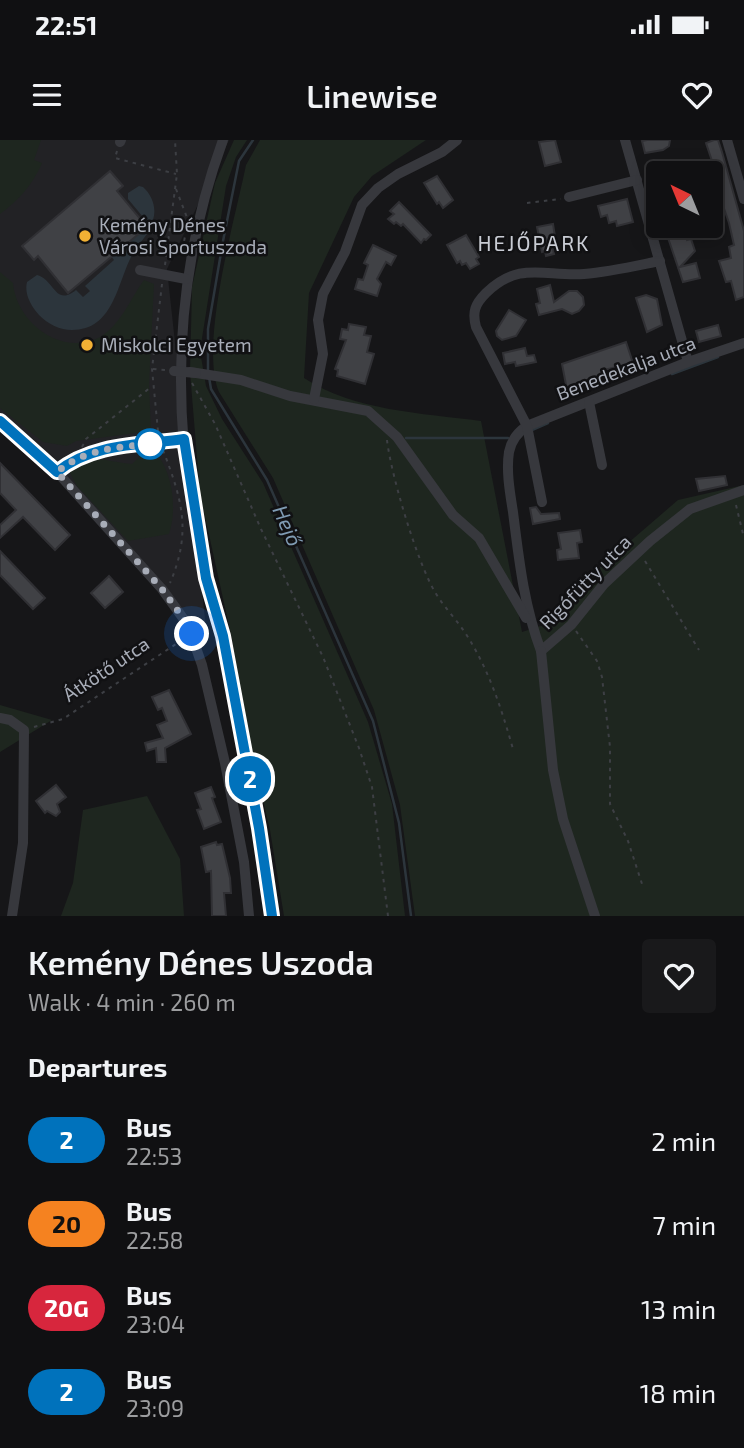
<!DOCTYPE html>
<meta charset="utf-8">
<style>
:root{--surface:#101012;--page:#19191b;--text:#f1f3f6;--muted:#9c9d9f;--line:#303032}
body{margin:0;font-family:"Exo 2",sans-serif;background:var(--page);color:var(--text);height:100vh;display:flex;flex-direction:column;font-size:26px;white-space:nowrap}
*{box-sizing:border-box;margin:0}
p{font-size:23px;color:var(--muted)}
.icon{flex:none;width:38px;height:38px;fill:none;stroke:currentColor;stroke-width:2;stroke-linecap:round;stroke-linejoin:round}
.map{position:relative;height:776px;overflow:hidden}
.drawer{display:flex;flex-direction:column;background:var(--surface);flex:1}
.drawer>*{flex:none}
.badge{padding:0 14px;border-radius:23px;font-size:24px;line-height:46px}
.needle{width:46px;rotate:317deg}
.buttons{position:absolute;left:646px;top:21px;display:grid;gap:14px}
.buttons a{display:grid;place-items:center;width:77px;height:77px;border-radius:7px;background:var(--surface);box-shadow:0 4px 18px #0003,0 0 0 2px var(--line);font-size:35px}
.you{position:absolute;width:35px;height:35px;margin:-18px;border:5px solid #fff;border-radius:50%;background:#1a73e8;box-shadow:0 0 0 10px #1a73e833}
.map>.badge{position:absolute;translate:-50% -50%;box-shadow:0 0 0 4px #fff}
h2{padding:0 28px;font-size:26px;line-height:63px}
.round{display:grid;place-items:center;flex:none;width:74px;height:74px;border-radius:7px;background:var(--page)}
.headline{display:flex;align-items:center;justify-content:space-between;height:119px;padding:0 28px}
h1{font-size:33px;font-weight:600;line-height:52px}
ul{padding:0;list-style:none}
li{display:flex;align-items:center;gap:21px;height:84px;padding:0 28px}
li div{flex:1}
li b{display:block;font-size:26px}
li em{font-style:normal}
li .badge{min-width:77px;font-weight:700;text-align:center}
.status{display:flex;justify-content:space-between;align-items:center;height:49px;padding:0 35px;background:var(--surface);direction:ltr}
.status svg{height:19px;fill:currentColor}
header{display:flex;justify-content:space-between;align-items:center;height:91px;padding:0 28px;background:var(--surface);font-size:32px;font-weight:600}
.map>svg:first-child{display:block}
.built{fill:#222225}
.green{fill:#1e261f}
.water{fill:#2c353c}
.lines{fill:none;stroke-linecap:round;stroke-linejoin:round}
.stream{stroke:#2c353c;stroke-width:2.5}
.building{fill:#404145;stroke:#303034;stroke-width:2}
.path{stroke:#3d3f44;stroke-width:2;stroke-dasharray:3.5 5;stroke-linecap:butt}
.minor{stroke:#37383d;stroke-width:10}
.minor-bridge{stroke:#37383d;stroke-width:10}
.line-casing{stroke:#fff;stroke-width:16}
.line{stroke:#0072bc;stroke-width:10}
.walk{stroke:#a8adb8;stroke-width:7;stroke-dasharray:0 12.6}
.poi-dot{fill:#f2b134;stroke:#111113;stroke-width:2.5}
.stop-dot{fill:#fff;stroke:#0072bc;stroke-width:3.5}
.labels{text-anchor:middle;stroke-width:5;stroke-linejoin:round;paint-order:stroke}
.poi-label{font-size:19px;fill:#a8adb8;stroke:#111113;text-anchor:start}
.street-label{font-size:19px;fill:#a8adb8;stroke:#111113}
.neighbourhood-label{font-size:21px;letter-spacing:2px;fill:#c9ccd4;stroke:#111113}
.water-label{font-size:21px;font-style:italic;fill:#7f9bb3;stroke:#111113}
</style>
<div class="status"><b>22:51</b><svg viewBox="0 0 49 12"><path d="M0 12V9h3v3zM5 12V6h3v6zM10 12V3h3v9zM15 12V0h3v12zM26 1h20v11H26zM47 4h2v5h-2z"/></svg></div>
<header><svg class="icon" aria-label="menu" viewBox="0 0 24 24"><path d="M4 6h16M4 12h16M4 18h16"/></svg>Linewise<svg class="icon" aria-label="heart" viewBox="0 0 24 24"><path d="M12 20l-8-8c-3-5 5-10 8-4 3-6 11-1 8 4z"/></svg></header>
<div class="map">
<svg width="744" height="776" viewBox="0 0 744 776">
<rect width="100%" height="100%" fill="#161618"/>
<polygon class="built" points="0,0 229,0 167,129 207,497 46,316 0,281"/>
<g class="green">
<path d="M0,0H41L34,20L42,23C33,44 19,60 0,74Z"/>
<polygon points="234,0 247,0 236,17 226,46 200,211 206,246 222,279 263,343 368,582 392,664 405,776 284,776 270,690 244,579 232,499 200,354 190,232 192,147 215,43"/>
<path d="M260,0H426L372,36L354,57L309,153L304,238C354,271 422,273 481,281L522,492L559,480L598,429L678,360L744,345V776H415L400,665L374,570L273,338L219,252C199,204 235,80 246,25Z"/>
<path d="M0,132L13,143C16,180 57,215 96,199C119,189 130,159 144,140L154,144L149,245L151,291L76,301L67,306L43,302L0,268Z"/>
<path d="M151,306C172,328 178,366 169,394L128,401L77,346L69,331L72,325C94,314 109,322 132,324Z"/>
<polygon points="0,565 52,580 0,612"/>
<polygon points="147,656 180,719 184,776 61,776 73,743 83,670"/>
</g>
<path class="water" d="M139,46L143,47C152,55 157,68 153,80C150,95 137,104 131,117C117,145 113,190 72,190C60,190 48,184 39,175C31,166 24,154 27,142L37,135C55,140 55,167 76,150L83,157L90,151L85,146L114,120L111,116L148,83L128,59V53Z"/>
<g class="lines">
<g class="stream">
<polyline points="208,231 208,189 223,101 239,21 253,0"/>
<polyline points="672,234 718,217"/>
<polyline points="209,237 211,249 267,340 373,581 399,683 411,776"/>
<polyline points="532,290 548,283"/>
<polyline points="406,298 508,298"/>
</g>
</g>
<g class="building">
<polygon points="555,0 561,22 545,26 539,2"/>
<polygon points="647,0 670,0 669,6 663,10 645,13 642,1"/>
<polygon points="714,0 718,0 722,12 744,91 744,157 736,160 731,141 726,142 719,121 731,118 729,107 734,105 729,83 709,25 713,24 706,3"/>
<polygon points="110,31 123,46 117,51 147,87 68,153 38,116 34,120 22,106"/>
<polygon points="437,36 453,60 443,68 439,62 437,64 424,43"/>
<polygon points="627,59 633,82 617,86 616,81 609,83 607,75 601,77 598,66"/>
<polygon points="399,62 431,95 426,100 424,99 421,103 403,84 401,86 396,82 394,84 388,79 394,74 390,71"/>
<polygon points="553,84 557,109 553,110 554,114 546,116 545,111 542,112 537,87"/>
<polygon points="664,86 683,86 687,100 691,99 695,111 680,127 696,123 700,138 683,142"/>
<polygon points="466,95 479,117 476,119 479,124 470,129 466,123 462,125 460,121 457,123 447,105"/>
<polygon points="373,105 396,116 391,125 386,122 377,139 381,144 377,156 355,149 358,139 363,140 368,125 364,123"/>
<polygon points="550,145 554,162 569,151 577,151 583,157 584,165 579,171 572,174 562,169 539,175 536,164 540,163 537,149"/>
<polygon points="646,155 657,159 662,185 647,192 636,158"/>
<polygon points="509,170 526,180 516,196 502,200 497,196 496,191"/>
<polygon points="349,184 366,187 364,195 371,196 367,212 374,214 365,244 337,236 338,230 335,229 346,200 340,199 342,189 348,190"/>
<polygon points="718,185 721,196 699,202 696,191"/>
<polygon points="626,202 633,223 604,230 607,241 589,247 587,240 574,244 575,248 567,250 562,224"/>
<polygon points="525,208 527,216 534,215 536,222 516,226 515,222 505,224 503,213"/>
<polygon points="0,323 70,395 55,410 23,377 0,398 0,385 16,370 0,353"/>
<polygon points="725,336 727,345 699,351 696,339"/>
<polygon points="536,367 541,374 559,373 560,379 533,384 530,368"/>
<polygon points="580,390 582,402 577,403 579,418 558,420 557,410 561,409 558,393"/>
<polygon points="0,411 45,458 33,469 0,435"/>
<polygon points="109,436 123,452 105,468 91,453"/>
<polygon points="169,550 191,594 165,608 166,622 157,622 156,608 147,611 145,603 163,598 157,585 167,581 162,568 158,570 152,557"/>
<polygon points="56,645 66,657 57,664 60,672 56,676 47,671 45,673 36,661"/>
<polygon points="211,647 215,657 212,658 221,682 204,689 197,670 201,669 195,653"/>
<polygon points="216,702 217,705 222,704 230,738 231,753 224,753 226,776 212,776 211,731 206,732 201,707"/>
</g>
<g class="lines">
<g class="path">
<polyline points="117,11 115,18 176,34"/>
<polyline points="176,49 188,80 183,107"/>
<polyline points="527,63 561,59"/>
<polyline points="165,125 177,34 175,0"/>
<polyline points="153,229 165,230"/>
<polyline points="192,243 215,284 261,389 323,517 359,608 372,647 388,776"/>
<polyline points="158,291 152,229 162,144"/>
<path d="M387,300C391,335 417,422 435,452C443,466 455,478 464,491C488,527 501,567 513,609"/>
<polyline points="82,307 86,299 151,247"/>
<path d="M163,310C182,360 192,391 170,443"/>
<polyline points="736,365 744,398"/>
<polyline points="645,421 699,510"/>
<polyline points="576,491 597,521 602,537 610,607 610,664 628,701 643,747"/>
<polyline points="34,587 63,579 182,500"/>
</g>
<g class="minor">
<path d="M223,0C171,142 170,291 206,438C211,459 219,479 224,499C243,591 258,683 272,776"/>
<polyline points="625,0 688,222"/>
<polyline points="727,0 744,59"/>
<polyline points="120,2 121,0"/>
<polyline points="569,57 637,40"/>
<polyline points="140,130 186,139"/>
<path d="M744,203L688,222L527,286C518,292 511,301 509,312C506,331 510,353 513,372C519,420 524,466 541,511L571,485L604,444L650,401L690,369L744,350"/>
<polyline points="190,232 241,240 290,256 368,271 397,297 453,375 479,398 526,478"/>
<polyline points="314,259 323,214 318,180 323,154 345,112 362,65 378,48 398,34 442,12 457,0"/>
<polyline points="589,262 602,325"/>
<polyline points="0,281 57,332 162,449 188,485 202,525 225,623 244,722 249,776"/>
<path d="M57,332C92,302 141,305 184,299"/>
<path d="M542,362L527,286L476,187C472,172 475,164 486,153C520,120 545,137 584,134C609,132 635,126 660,121"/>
<polyline points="541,511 553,630 563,679 595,776"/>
<polyline points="0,578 10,580 24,590 23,703 12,776"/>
</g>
<polyline class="minor-bridge" points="174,231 196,233"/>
</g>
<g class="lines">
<g class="line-casing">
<path id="line" d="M0,281L57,332C92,303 141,305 184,299L206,438L223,496L259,688L272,776"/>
</g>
<use href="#line" class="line"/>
<path class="walk" d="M150,304L160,303C123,307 87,307 57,332L162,449L188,485L192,494"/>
</g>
<g class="poi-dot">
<circle cx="85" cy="96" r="7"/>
<circle cx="87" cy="205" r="7"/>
</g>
<circle class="stop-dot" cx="150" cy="304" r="14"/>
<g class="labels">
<g class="poi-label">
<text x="99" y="92">Kemény Dénes<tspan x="99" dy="22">Városi Sportuszoda</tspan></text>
<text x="101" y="212">Miskolci Egyetem</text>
</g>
<g class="street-label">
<text transform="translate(626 228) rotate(-21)" y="7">Benedekalja utca</text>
<text transform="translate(585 442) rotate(-46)" y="7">Rigófütty utca</text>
<text transform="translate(106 529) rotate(-34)" y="7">Átkötő utca</text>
</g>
<g class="neighbourhood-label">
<text x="534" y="111">HEJŐPARK</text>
</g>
<g class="water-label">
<text transform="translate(287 386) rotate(66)" y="7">Hejő</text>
</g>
</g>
</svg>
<div class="buttons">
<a><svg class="needle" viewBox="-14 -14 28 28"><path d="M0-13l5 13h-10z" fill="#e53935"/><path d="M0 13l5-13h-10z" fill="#9c9d9f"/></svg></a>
</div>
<div class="you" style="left:192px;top:494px"></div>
<b class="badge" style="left:250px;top:639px;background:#0072bc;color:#fff">2</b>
</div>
<section class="drawer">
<div class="headline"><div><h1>Kemény Dénes Uszoda</h1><p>Walk · 4 min · 260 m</p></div><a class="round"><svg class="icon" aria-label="heart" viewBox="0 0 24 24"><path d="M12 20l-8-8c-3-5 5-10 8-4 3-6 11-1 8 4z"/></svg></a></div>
<h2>Departures</h2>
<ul>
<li><span class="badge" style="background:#0072bc;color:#fff">2</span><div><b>Bus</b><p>22:53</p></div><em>2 min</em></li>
<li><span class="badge" style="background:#f58220;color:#111">20</span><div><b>Bus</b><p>22:58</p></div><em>7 min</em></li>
<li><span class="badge" style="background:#d7263d;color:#fff">20G</span><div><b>Bus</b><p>23:04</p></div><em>13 min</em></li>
<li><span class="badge" style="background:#0072bc;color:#fff">2</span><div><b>Bus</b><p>23:09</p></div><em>18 min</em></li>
</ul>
</section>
